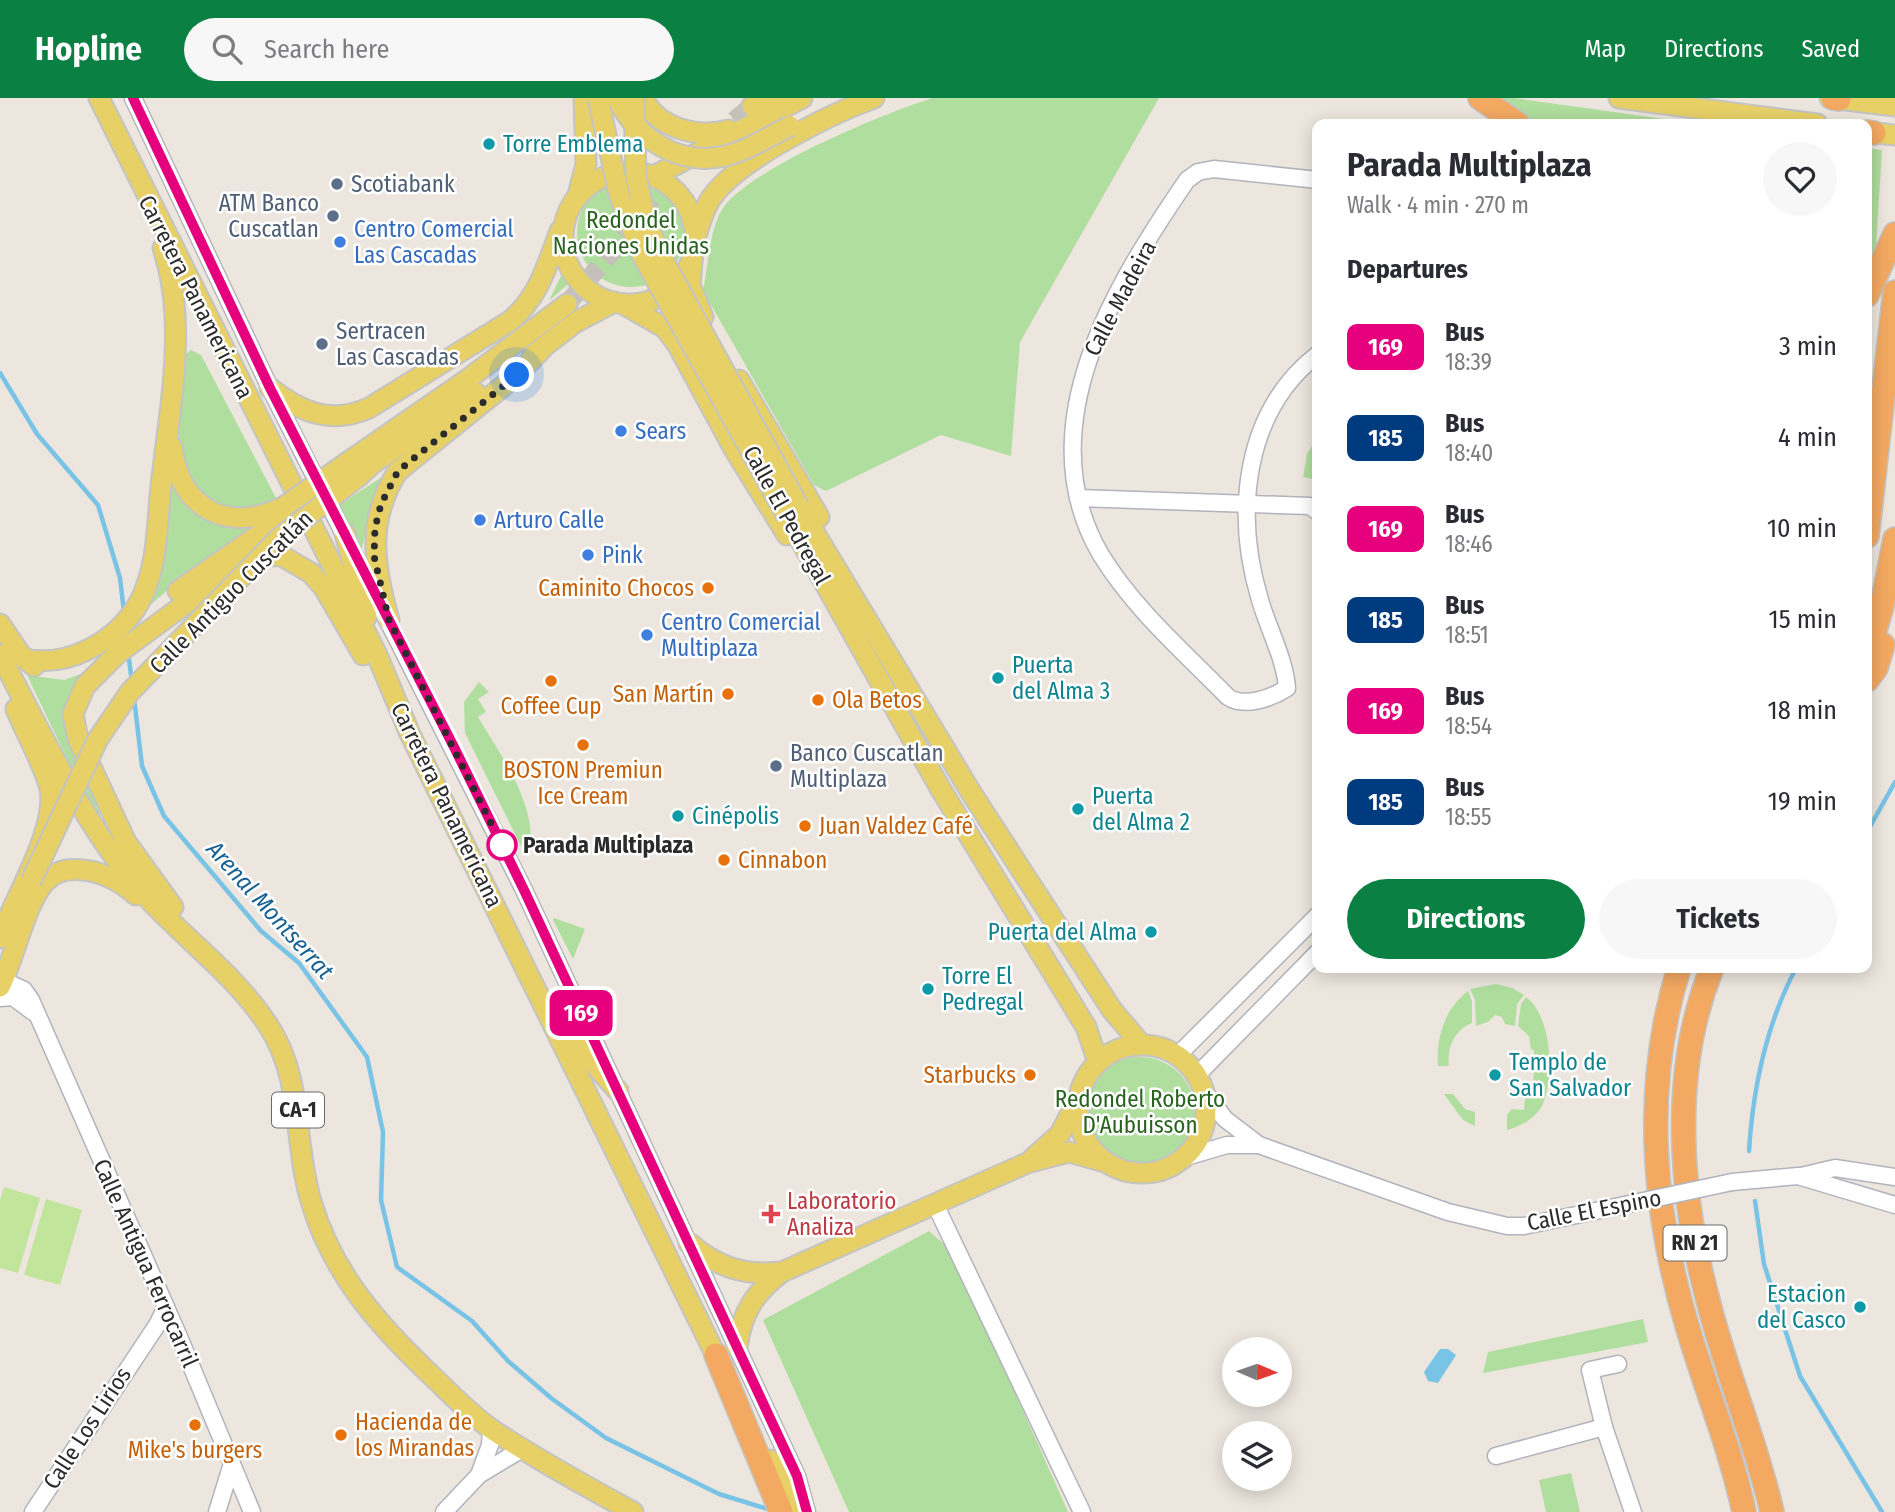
<!DOCTYPE html>
<meta charset="utf-8">
<style>
:root{--surface:#fff;--page:#f7f7f7;--text:#2b2b33;--muted:#7c7c81;--accent:#0b8043}
body{margin:0;font-family:"Fira Sans Condensed",sans-serif;background:var(--page);color:var(--text);height:100vh;display:flex;flex-direction:column;font-size:26px;white-space:nowrap}
*{box-sizing:border-box;margin:0}
p{font-size:23px;color:var(--muted)}
.icon{flex:none;width:38px;height:38px;fill:none;stroke:currentColor;stroke-width:2;stroke-linecap:round;stroke-linejoin:round}
.map{position:relative;flex:1;overflow:hidden}
.side{position:absolute;left:1312px;top:21px;width:560px;height:854px;display:flex;flex-direction:column;background:var(--surface);border-radius:14px;box-shadow:0 4px 18px #0003}
.side>*{flex:none}
.badge{padding:0 14px;border-radius:10px;font-size:24px;line-height:46px}
.needle{width:46px;rotate:92deg}
.fabs{position:absolute;left:1222px;top:1239px;display:grid;gap:14px}
.fabs a{display:grid;place-items:center;width:70px;height:70px;border-radius:50%;background:var(--surface);box-shadow:0 4px 18px #0003;font-size:35px}
.you{position:absolute;width:35px;height:35px;margin:-18px;border:5px solid #fff;border-radius:50%;background:#1a73e8;box-shadow:0 0 0 10px #1a73e833}
.map>.badge{position:absolute;translate:-50% -50%;box-shadow:0 0 0 4px #fff}
h2{padding:0 35px;font-size:26px;line-height:63px}
.round{display:grid;place-items:center;flex:none;width:74px;height:74px;border-radius:37px;background:var(--page)}
.headline{display:flex;align-items:center;justify-content:space-between;height:119px;padding:0 35px}
h1{font-size:33px;font-weight:700;line-height:52px}
.button{display:flex;gap:14px;margin-top:auto;padding:14px 35px}
.button a{flex:1;height:80px;border-radius:42px;background:var(--accent);color:#fff;font-size:28px;font-weight:700;line-height:80px;text-align:center}
.button a+a{background:var(--page);color:var(--text)}
ul{padding:0;list-style:none}
li{display:flex;align-items:center;gap:21px;height:91px;padding:0 35px}
li div{flex:1}
li b{display:block;font-size:26px}
li em{font-style:normal}
li .badge{min-width:77px;font-weight:700;text-align:center}
header{display:flex;align-items:center;gap:42px;box-sizing:border-box;height:98px;padding:0 35px;background:var(--accent);color:#fff}
header strong{font-size:33px}
nav{display:flex;gap:38px;margin-inline-start:auto;font-size:24px}
.search{width:490px;height:63px;background:var(--page);display:flex;align-items:center;gap:18px;box-sizing:border-box;padding:0 24px;border-radius:38px;color:var(--muted);font-size:26px}
.map>svg:first-child{display:block}
.green{fill:#b0de9e}
.pitch{fill:#c1e59a}
.water{fill:#78c3e6}
.lines{fill:none;stroke-linecap:round;stroke-linejoin:round}
.stream{stroke:#78c3e6;stroke-width:4.5}
.major-tunnel{stroke:#c5c1ba;stroke-width:19;stroke-dasharray:19 10;stroke-linecap:butt}
.minor-casing{stroke:#b1b3bd;stroke-width:19}
.major-casing{stroke:#c4c4c4;stroke-width:23}
.highway-casing{stroke:#c4c4c4;stroke-width:26}
.minor{stroke:#fff;stroke-width:16}
.major{stroke:#e7d167;stroke-width:19}
.highway{stroke:#f3a961;stroke-width:23}
.minor-bridge-casing{stroke:#b1b3bd;stroke-width:19;stroke-linecap:butt}
.major-bridge-casing{stroke:#c4c4c4;stroke-width:23;stroke-linecap:butt}
.minor-bridge{stroke:#fff;stroke-width:16}
.major-bridge{stroke:#e7d167;stroke-width:19}
.line-casing{stroke:#fff;stroke-width:16}
.line{stroke:#e6007e;stroke-width:10}
.walk{stroke:#2b2b2b;stroke-width:7;stroke-dasharray:0 12.6}
.culture-dot{fill:#0f9aa8;stroke:#fff;stroke-width:2.5}
.service-dot{fill:#5c6f8a;stroke:#fff;stroke-width:2.5}
.shop-dot{fill:#3f7fe0;stroke:#fff;stroke-width:2.5}
.food-dot{fill:#e8710a;stroke:#fff;stroke-width:2.5}
.stop-dot{fill:#fff;stroke:#e6007e;stroke-width:3.5}
.health-dot{fill:#e0444e;stroke:#fff;stroke-width:2.5}
.labels{text-anchor:middle;stroke-width:5;stroke-linejoin:round;paint-order:stroke}
.shield{fill:#fff;stroke:#6b6b6b;stroke-width:2}
.shield-label{font-size:21px;font-weight:bold;fill:#2b2b2b}
.culture-label{font-size:23px;fill:#0d838f;stroke:#fff;text-anchor:start}
.service-label{font-size:23px;fill:#4e5e75;stroke:#fff;text-anchor:start}
.park-label{font-size:23px;fill:#29631f;stroke:#fff}
.shop-label{font-size:23px;fill:#366cbe;stroke:#fff;text-anchor:start}
.street-label{font-size:23px;fill:#2b2b2b;stroke:#fff}
.food-label{font-size:23px;fill:#c56008;stroke:#fff;text-anchor:start}
.stop-label{font-size:23px;font-weight:bold;fill:#2b2b2b;stroke:#fff;text-anchor:start}
.health-label{font-size:23px;fill:#be3a42;stroke:#fff;text-anchor:start}
.water-label{font-size:24px;font-style:italic;fill:#176193;stroke:#fff}
</style>
<header>
<strong>Hopline</strong>
<div class="search"><svg class="icon" aria-label="search" viewBox="0 0 24 24"><circle cx="10" cy="10" r="6"/><path d="M15 15l6 6"/></svg>Search here</div>
<nav><a>Map</a><a>Directions</a><a>Saved</a></nav>
</header>
<div class="map">
<svg width="1895" height="1414" viewBox="0 0 1895 1414">
<rect width="100%" height="100%" fill="#ece6de"/>
<g class="green">
<path d="M933,0H1159L1020,244L1011,358L941,337L826,393L814,387L703,193C708,169 709,137 720,115C740,74 887,14 933,0Z"/>
<polygon points="1497,0 1514,0 1700,26 1528,26"/>
<polygon points="1867,50 1882,52 1876,150 1867,182"/>
<circle cx="631" cy="135" r="54"/>
<polygon points="568,163 578,177 549,203"/>
<path d="M191,252L201,257L276,400C245,420 224,409 193,396L178,357L183,258Z"/>
<polygon points="1318,338 1318,382 1303,379 1307,356"/>
<polygon points="167,375 192,406 269,420 191,472 149,508 156,489"/>
<polygon points="388,375 373,410 361,453 339,407"/>
<polygon points="86,574 73,599 103,730 89,707 27,577 64,582"/>
<path d="M479,584L489,594L478,601L486,614L478,619C501,658 537,705 530,754L521,748L465,635L464,604Z"/>
<polygon points="554,820 585,831 573,861 553,822"/>
<polygon points="1496,886 1512,890 1524,897 1517,906 1515,928 1505,926 1502,919 1495,917 1488,924 1476,928 1475,902 1470,891"/>
<path d="M1468,893L1472,903V925C1454,932 1447,950 1449,968H1438C1436,940 1445,910 1468,893Z"/>
<path d="M1526,899C1552,918 1555,981 1542,1008C1535,1020 1521,1029 1507,1032V1017L1512,1011L1524,1012L1525,1000H1533L1534,952L1531,951L1529,938L1518,928L1521,906Z"/>
<circle cx="1140" cy="1014" r="55"/>
<polygon points="1444,996 1453,996 1465,1011 1475,1014 1475,1028 1463,1022"/>
<polygon points="929,1133 952,1153 1068,1414 849,1414 763,1222"/>
<polygon points="1643,1221 1648,1244 1483,1275 1488,1254"/>
<polygon points="1571,1375 1580,1414 1546,1414 1539,1382"/>
</g>
<g class="pitch">
<polygon points="4,1089 40,1100 18,1175 0,1170 0,1102"/>
<polygon points="46,1101 82,1112 60,1187 24,1177"/>
</g>
<polygon class="water" points="1440,1251 1448,1251 1456,1257 1438,1285 1428,1283 1424,1274"/>
<g class="lines">
<g class="stream">
<polyline points="0,275 37,336 98,407 120,480 124,514"/>
<polyline points="128,554 132,584"/>
<polyline points="134,600 142,668 164,718 261,833 299,865 367,959 383,1034 381,1102 397,1169 472,1223 508,1263 551,1300 606,1340 719,1396 768,1411"/>
<polyline points="1867,734 1895,684"/>
<path d="M1749,1053C1753,989 1766,927 1796,870"/>
<polyline points="1755,1103 1764,1166 1800,1278 1882,1414"/>
</g>
<g class="major-tunnel">
<polyline points="712,41 752,8"/>
<polyline points="567,206 634,128 669,74 680,66"/>
</g>
<g class="minor-casing">
<g id="minor">
<polyline points="133,0 270,290 524,792 797,1378 807,1414"/>
<path d="M1318,82L1214,71L1198,74L1187,82C1115,187 1026,330 1101,457C1134,511 1184,554 1228,599C1244,610 1272,600 1287,590C1285,561 1268,530 1260,502C1234,416 1243,314 1318,256"/>
<polyline points="1078,400 1310,408 1318,414"/>
<polyline points="0,881 24,892 31,902 180,1241 252,1414"/>
<polyline points="0,900 13,899 33,914"/>
<polyline points="1178,957 1318,817"/>
<polyline points="1197,977 1318,854"/>
<polyline points="1204,993 1225,1021 1259,1047 1448,1114 1507,1128 1524,1128 1634,1105"/>
<polyline points="1186,1059 1227,1047 1259,1047"/>
<polyline points="1801,1078 1835,1070 1895,1079"/>
<polyline points="1732,1084 1798,1078 1895,1107"/>
<polyline points="935,1106 1082,1414"/>
<polyline points="1618,1266 1590,1272 1604,1329 1633,1414"/>
<polyline points="1496,1358 1604,1329"/>
<polyline points="479,1377 490,1347 491,1331"/>
<polyline points="33,1414 157,1227 166,1209"/>
<polyline points="217,1414 231,1369"/>
<polyline points="444,1414 479,1377 522,1351"/>
</g>
</g>
<g class="major-casing">
<g id="major">
<polyline points="99,0 377,557 410,636 722,1270"/>
<path d="M643,0C658,31 697,40 729,32"/>
<polyline points="1619,0 1817,26"/>
<polyline points="1830,0 1895,8"/>
<polyline points="752,8 770,0"/>
<polyline points="1867,34 1895,37"/>
<circle cx="629" cy="140" r="66"/>
<polyline points="654,78 802,0"/>
<polyline points="578,97 586,66 584,0"/>
<path d="M695,140C700,127 703,111 712,99C738,62 830,16 874,0"/>
<polyline points="693,154 690,187 703,219"/>
<polyline points="623,206 665,230 677,246 734,351 787,437"/>
<polyline points="533,257 576,224 614,204"/>
<polyline points="739,282 819,419"/>
<path d="M270,290C300,314 331,327 369,310L510,223C539,199 547,167 560,133"/>
<path d="M172,349C180,412 228,436 285,408"/>
<polyline points="348,364 468,281 567,206"/>
<polyline points="358,379 372,366 476,295"/>
<polyline points="799,409 972,696 1112,912 1141,946"/>
<polyline points="787,418 940,690 1086,929 1098,964"/>
<polyline points="345,436 367,518"/>
<polyline points="178,493 290,415"/>
<path d="M389,522C374,469 366,422 398,373L517,277L542,251"/>
<polyline points="0,526 20,556 34,568"/>
<path d="M0,557C41,634 79,718 135,786C177,836 232,872 268,927C304,982 293,1043 311,1103C332,1175 378,1227 432,1278C452,1297 472,1318 494,1333C539,1363 586,1388 633,1414"/>
<path d="M24,561C69,570 118,543 140,503C158,469 157,425 161,388C167,333 178,274 175,218C174,195 170,172 163,150"/>
<polyline points="173,809 126,744 78,641 73,616 85,588 117,556 252,457 282,458 311,475 324,490 363,557"/>
<path d="M0,840C14,801 61,725 49,687C41,661 26,636 16,611"/>
<path d="M0,889C14,861 25,807 44,785C54,773 68,770 83,772C104,774 120,783 136,797"/>
<polyline points="560,928 618,993"/>
<circle cx="1142" cy="1011" r="64"/>
<polyline points="1033,1060 1060,1036 1077,1004"/>
<path d="M689,1145C717,1169 744,1178 781,1174"/>
<path d="M737,1249C742,1215 754,1195 782,1174L1027,1065L1069,1054L1105,1064"/>
<polyline points="770,1362 796,1414"/>
</g>
</g>
<g class="highway-casing">
<g id="highway">
<polyline points="1480,0 1518,26"/>
<polyline points="1833,0 1839,1"/>
<polyline points="1867,34 1874,35"/>
<polyline points="1867,197 1895,136"/>
<polyline points="1867,438 1895,194"/>
<polyline points="1867,559 1881,512 1895,441"/>
<polyline points="1867,582 1876,570 1883,547"/>
<path d="M1679,870C1642,990 1652,1111 1688,1231C1706,1292 1731,1352 1744,1414"/>
<path d="M1712,870C1669,976 1680,1101 1710,1210C1728,1279 1756,1344 1772,1414"/>
<polyline points="716,1257 781,1414"/>
</g>
</g>
<use href="#minor" class="minor"/>
<use href="#major" class="major"/>
<use href="#highway" class="highway"/>
<g class="minor-bridge-casing">
<polyline id="minor-bridge" points="1634,1105 1732,1084"/>
</g>
<g class="major-bridge-casing">
<g id="major-bridge">
<polyline points="598,0 619,96 642,157 787,418"/>
<path d="M617,0C637,40 678,69 725,58C748,52 769,39 790,28"/>
<polyline points="634,0 636,79 647,126 667,169 799,409"/>
<polyline points="285,408 348,364"/>
<polyline points="31,783 98,641 130,594 278,441 358,379"/>
</g>
</g>
<use href="#minor-bridge" class="minor-bridge"/>
<use href="#major-bridge" class="major-bridge"/>
</g>
<g class="lines">
<g class="line-casing">
<polyline id="line" points="133,0 270,290 455,651 524,792 797,1378 807,1414"/>
</g>
<use href="#line" class="line"/>
<polyline class="walk" points="502,747 389,522 374,458 375,430 381,406 398,373 517,277"/>
</g>
<g class="culture-dot">
<circle cx="489" cy="46" r="7"/>
<circle cx="998" cy="580" r="7"/>
<circle cx="1078" cy="711" r="7"/>
<circle cx="678" cy="718" r="7"/>
<circle cx="1151" cy="834" r="7"/>
<circle cx="928" cy="891" r="7"/>
<circle cx="1495" cy="977" r="7"/>
<circle cx="1860" cy="1209" r="7"/>
</g>
<g class="service-dot">
<circle cx="337" cy="86" r="7"/>
<circle cx="333" cy="118" r="7"/>
<circle cx="322" cy="246" r="7"/>
<circle cx="776" cy="668" r="7"/>
</g>
<g class="shop-dot">
<circle cx="340" cy="144" r="7"/>
<circle cx="621" cy="333" r="7"/>
<circle cx="480" cy="422" r="7"/>
<circle cx="588" cy="457" r="7"/>
<circle cx="647" cy="537" r="7"/>
</g>
<g class="food-dot">
<circle cx="708" cy="490" r="7"/>
<circle cx="551" cy="583" r="7"/>
<circle cx="728" cy="596" r="7"/>
<circle cx="818" cy="602" r="7"/>
<circle cx="583" cy="647" r="7"/>
<circle cx="805" cy="728" r="7"/>
<circle cx="724" cy="762" r="7"/>
<circle cx="1030" cy="977" r="7"/>
<circle cx="195" cy="1327" r="7"/>
<circle cx="341" cy="1337" r="7"/>
</g>
<circle class="stop-dot" cx="502" cy="747" r="14"/>
<path class="health-dot" d="M767.5 1105.5h7v7h7v7h-7v7h-7v-7h-7v-7h7z"/>
<g class="labels">
<g class="shield">
<rect x="272" y="994.5" width="52" height="35" rx="5"/>
<rect x="1663.5" y="1127.5" width="63" height="35" rx="5"/>
</g>
<g class="shield-label">
<text x="298" y="1019">CA-1</text>
<text x="1695" y="1152">RN 21</text>
</g>
<g class="culture-label">
<text x="503" y="54">Torre Emblema</text>
<text x="1012" y="575">Puerta<tspan x="1012" dy="26">del Alma 3</tspan></text>
<text x="1092" y="706">Puerta<tspan x="1092" dy="26">del Alma 2</tspan></text>
<text x="692" y="726">Cinépolis</text>
<text x="1137" y="842" text-anchor="end">Puerta del Alma</text>
<text x="942" y="886">Torre El<tspan x="942" dy="26">Pedregal</tspan></text>
<text x="1509" y="972">Templo de<tspan x="1509" dy="26">San Salvador</tspan></text>
<text x="1846" y="1204" text-anchor="end">Estacion<tspan x="1846" dy="26">del Casco</tspan></text>
</g>
<g class="service-label">
<text x="351" y="94">Scotiabank</text>
<text x="319" y="113" text-anchor="end">ATM Banco<tspan x="319" dy="26">Cuscatlan</tspan></text>
<text x="336" y="241">Sertracen<tspan x="336" dy="26">Las Cascadas</tspan></text>
<text x="790" y="663">Banco Cuscatlan<tspan x="790" dy="26">Multiplaza</tspan></text>
</g>
<g class="park-label">
<text x="631" y="130">Redondel<tspan x="631" dy="26">Naciones Unidas</tspan></text>
<text x="1140" y="1009">Redondel Roberto<tspan x="1140" dy="26">D'Aubuisson</tspan></text>
</g>
<g class="shop-label">
<text x="354" y="139">Centro Comercial<tspan x="354" dy="26">Las Cascadas</tspan></text>
<text x="635" y="341">Sears</text>
<text x="494" y="430">Arturo Calle</text>
<text x="602" y="465">Pink</text>
<text x="661" y="532">Centro Comercial<tspan x="661" dy="26">Multiplaza</tspan></text>
</g>
<g class="street-label">
<text transform="translate(196 199) rotate(63)" y="8">Carretera Panamericana</text>
<text transform="translate(1120 200) rotate(-62)" y="8">Calle Madeira</text>
<text transform="translate(787 417) rotate(61)" y="8">Calle El Pedregal</text>
<text transform="translate(231 494) rotate(-45)" y="8">Calle Antiguo Cuscatlán</text>
<text transform="translate(447 707) rotate(64)" y="8">Carretera Panamericana</text>
<text transform="translate(1594 1112) rotate(-11)" y="8">Calle El Espino</text>
<text transform="translate(146 1165) rotate(66)" y="8">Calle Antigua Ferrocarril</text>
<text transform="translate(87 1330) rotate(-57)" y="8">Calle Los Lirios</text>
</g>
<g class="food-label">
<text x="694" y="498" text-anchor="end">Caminito Chocos</text>
<text x="714" y="604" text-anchor="end">San Martín</text>
<text x="832" y="610">Ola Betos</text>
<text x="551" y="616" text-anchor="middle">Coffee Cup</text>
<text x="583" y="680" text-anchor="middle">BOSTON Premiun<tspan x="583" dy="26">Ice Cream</tspan></text>
<text x="819" y="736">Juan Valdez Café</text>
<text x="738" y="770">Cinnabon</text>
<text x="1016" y="985" text-anchor="end">Starbucks</text>
<text x="355" y="1332">Hacienda de<tspan x="355" dy="26">los Mirandas</tspan></text>
<text x="195" y="1360" text-anchor="middle">Mike's burgers</text>
</g>
<g class="stop-label">
<text x="523" y="755">Parada Multiplaza</text>
</g>
<g class="health-label">
<text x="787" y="1111">Laboratorio<tspan x="787" dy="26">Analiza</tspan></text>
</g>
<g class="water-label">
<text transform="translate(270 812) rotate(48)" y="8">Arenal Montserrat</text>
</g>
</g>
</svg>
<div class="fabs">
<a><svg class="needle" viewBox="-14 -14 28 28"><path d="M0-13l5 13h-10z" fill="#e53935"/><path d="M0 13l5-13h-10z" fill="#7c7c81"/></svg></a>
<a><svg class="icon" aria-label="layers" viewBox="0 0 24 24"><path d="M12 4l9 5-9 5-9-5zM3 14l9 5 9-5"/></svg></a>
</div>
<div class="you" style="left:517px;top:277px"></div>
<b class="badge" style="left:581px;top:915px;background:#e6007e;color:#fff">169</b>
<section class="side">
<div class="headline"><div><h1>Parada Multiplaza</h1><p>Walk · 4 min · 270 m</p></div><a class="round"><svg class="icon" aria-label="heart" viewBox="0 0 24 24"><path d="M12 20l-8-8c-3-5 5-10 8-4 3-6 11-1 8 4z"/></svg></a></div>
<h2>Departures</h2>
<ul>
<li><span class="badge" style="background:#e6007e;color:#fff">169</span><div><b>Bus</b><p>18:39</p></div><em>3 min</em></li>
<li><span class="badge" style="background:#003b80;color:#fff">185</span><div><b>Bus</b><p>18:40</p></div><em>4 min</em></li>
<li><span class="badge" style="background:#e6007e;color:#fff">169</span><div><b>Bus</b><p>18:46</p></div><em>10 min</em></li>
<li><span class="badge" style="background:#003b80;color:#fff">185</span><div><b>Bus</b><p>18:51</p></div><em>15 min</em></li>
<li><span class="badge" style="background:#e6007e;color:#fff">169</span><div><b>Bus</b><p>18:54</p></div><em>18 min</em></li>
<li><span class="badge" style="background:#003b80;color:#fff">185</span><div><b>Bus</b><p>18:55</p></div><em>19 min</em></li>
</ul>
<div class="button"><a>Directions</a><a>Tickets</a></div>
</section>
</div>
